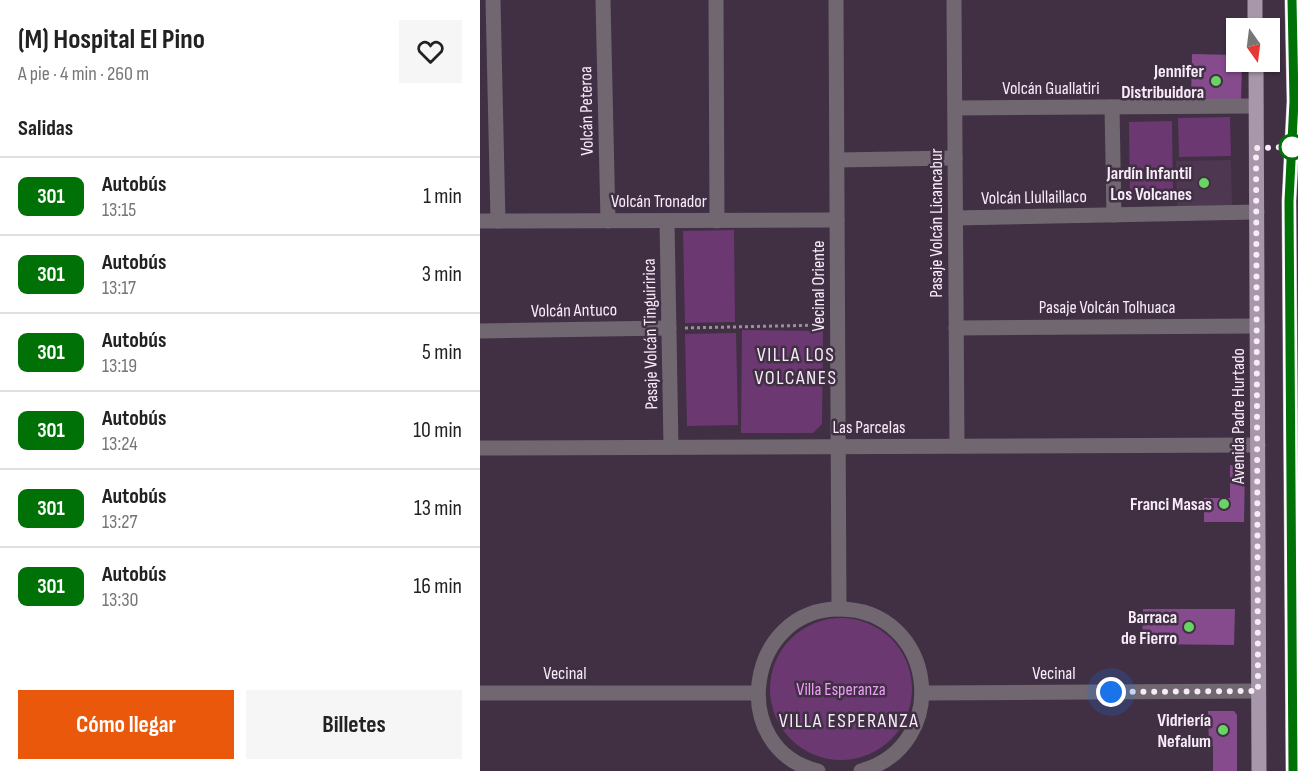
<!DOCTYPE html>
<html lang="es">
<meta charset="utf-8">
<style>
:root{--surface:#fff;--page:#f6f6f6;--text:#222;--muted:#767676;--line:#e0e0e0;--accent:#ea580c}
body{margin:0;font-family:"Sofia Sans Condensed",sans-serif;background:var(--page);color:var(--text);height:100vh;display:flex;flex-direction:column;font-size:22px;white-space:nowrap}
*{box-sizing:border-box;margin:0}
p{font-size:20px;color:var(--muted)}
.icon{flex:none;width:33px;height:33px;fill:none;stroke:currentColor;stroke-width:2;stroke-linecap:round;stroke-linejoin:round}
.map{position:relative;flex:1;overflow:hidden}
.details{display:flex;flex-direction:column;background:var(--surface);width:480px}
.details>*{flex:none}
.badge{padding:0 12px;border-radius:9px;font-size:21px;line-height:39px}
.needle{width:39px;rotate:166deg}
.fabs{position:absolute;left:746px;top:18px;display:grid;gap:12px}
.fabs a{display:grid;place-items:center;width:54px;height:54px;border-radius:0px;background:var(--surface);box-shadow:0 2px 4px #0004;font-size:30px}
.you{position:absolute;width:30px;height:30px;margin:-15px;border:4px solid #fff;border-radius:50%;background:#1a73e8;box-shadow:0 0 0 9px #1a73e833}
.map>.badge{position:absolute;translate:-50% -50%;box-shadow:0 0 0 3px #fff}
h2{padding:0 18px;font-size:22px;line-height:54px}
.round{display:grid;place-items:center;flex:none;width:63px;height:63px;border-radius:0px;background:var(--page)}
.summary{display:flex;align-items:center;justify-content:space-between;height:102px;padding:0 18px}
h1{font-size:28px;font-weight:700;line-height:45px}
.primary-button{display:flex;gap:12px;margin-top:auto;padding:12px 18px}
.primary-button a{flex:1;height:69px;border-radius:0px;background:var(--accent);color:#fff;font-size:24px;font-weight:700;line-height:69px;text-align:center}
.primary-button a+a{background:var(--page);color:var(--text)}
ul{padding:0;list-style:none}
li{display:flex;align-items:center;gap:18px;height:78px;padding:0 18px;border-top:2px solid var(--line)}
li div{flex:1}
li b{display:block;font-size:22px}
li em{font-style:normal}
li .badge{min-width:66px;font-weight:700;text-align:center}
main{display:flex;flex:1;min-height:0}
.map>svg:first-child{display:block}
.built{fill:#4e3851}
.park{fill:#6b3872}
.building{fill:#854b8d}
.lines{fill:none;stroke-linecap:round;stroke-linejoin:round}
.path{stroke:#9d8e9f;stroke-width:3;stroke-dasharray:3 3;stroke-linecap:butt}
.minor{stroke:#706771;stroke-width:15}
.major{stroke:#a896aa;stroke-width:15}
.line-casing{stroke:#fff;stroke-width:14}
.line{stroke:#007106;stroke-width:9}
.walk{stroke:#f7ebf8;stroke-width:6;stroke-dasharray:0 10.8}
.poi-dot{fill:#69d464;stroke:#412f44;stroke-width:2}
.stop-dot{fill:#fff;stroke:#007106;stroke-width:3}
.labels{text-anchor:middle;stroke-width:5;stroke-linejoin:round;paint-order:stroke}
.poi-label{font-size:18px;font-weight:bold;fill:#f7ebf8;stroke:#412f44;text-anchor:end}
.street-label{font-size:18px;fill:#f7ebf8;stroke:#412f44}
.park-label{font-size:18px;fill:#ee9ef8;stroke:#412f44}
.neighbourhood-label{font-size:20px;letter-spacing:1.5px;fill:#f7ebf8;stroke:#412f44}
</style>
<main>
<section class="details">
<div class="summary"><div><h1>(M) Hospital El Pino</h1><p>A pie · 4 min · 260 m</p></div><a class="round"><svg class="icon" aria-label="heart" viewBox="0 0 24 24"><path d="M12 20l-8-8c-3-5 5-10 8-4 3-6 11-1 8 4z"/></svg></a></div>
<h2>Salidas</h2>
<ul>
<li><span class="badge" style="background:#007106;color:#fff">301</span><div><b>Autobús</b><p>13:15</p></div><em>1 min</em></li>
<li><span class="badge" style="background:#007106;color:#fff">301</span><div><b>Autobús</b><p>13:17</p></div><em>3 min</em></li>
<li><span class="badge" style="background:#007106;color:#fff">301</span><div><b>Autobús</b><p>13:19</p></div><em>5 min</em></li>
<li><span class="badge" style="background:#007106;color:#fff">301</span><div><b>Autobús</b><p>13:24</p></div><em>10 min</em></li>
<li><span class="badge" style="background:#007106;color:#fff">301</span><div><b>Autobús</b><p>13:27</p></div><em>13 min</em></li>
<li><span class="badge" style="background:#007106;color:#fff">301</span><div><b>Autobús</b><p>13:30</p></div><em>16 min</em></li>
</ul>
<div class="primary-button"><a>Cómo llegar</a><a>Billetes</a></div>
</section>
<div class="map">
<svg width="818" height="771" viewBox="0 0 818 771">
<rect width="100%" height="100%" fill="#412f44"/>
<polygon class="built" points="751,160 752,206 697,207 696,161"/>
<g class="park">
<polygon points="750,117 751,156 699,157 698,118"/>
<polygon points="692,121 693,199 650,200 649,122"/>
<polygon points="254,230 255,322 205,323 203,231"/>
<polygon points="262,330 343,331 342,424 333,433 261,433"/>
<polygon points="256,333 258,425 207,426 205,334"/>
<circle cx="361" cy="689" r="71"/>
</g>
<g class="building">
<polygon points="712,54 756,55 756,62 762,62 761,101 711,101"/>
<polygon points="750,465 765,466 764,522 724,522 724,498 750,498"/>
<polygon points="663,609 755,609 754,645 662,644"/>
<polygon points="728,711 754,711 757,715 757,771 733,771 733,746 729,746"/>
</g>
<g class="lines">
<polyline class="path" points="205,328 343,325"/>
<g class="minor">
<polyline points="13,0 18,221"/>
<polyline points="123,0 128,221"/>
<polyline points="236,0 237,221"/>
<polyline points="356,0 359,609"/>
<polyline points="474,0 477,446"/>
<polyline points="632,107 634,215"/>
<polyline points="475,108 776,106"/>
<polyline points="357,160 475,158"/>
<polyline points="476,218 777,212"/>
<polyline points="0,221 357,220"/>
<polyline points="187,221 191,447"/>
<polyline points="476,328 777,326"/>
<polyline points="0,331 189,328"/>
<polyline points="0,448 778,445"/>
<polyline points="0,693 277,693"/>
<polyline points="443,693 778,691"/>
<path d="M338,771C246,749 266,608 360,609C456,610 473,745 381,771"/>
</g>
<g class="major">
<polyline points="775,0 775,28"/>
<polyline points="812,0 814,101 809,201 813,771"/>
<polyline points="776,62 779,771"/>
</g>
</g>
<g class="lines">
<g class="line-casing">
<polyline id="line" points="812,0 814,101 809,201 813,771"/>
</g>
<use href="#line" class="line"/>
<polyline class="walk" points="631,692 778,691 776,148 812,147"/>
</g>
<g class="poi-dot">
<circle cx="736" cy="81" r="6"/>
<circle cx="724" cy="183" r="6"/>
<circle cx="744" cy="504" r="6"/>
<circle cx="709" cy="627" r="6"/>
<circle cx="743" cy="730" r="6"/>
</g>
<circle class="stop-dot" cx="812" cy="147" r="12"/>
<g class="labels">
<g class="poi-label">
<text x="724" y="77">Jennifer<tspan x="724" dy="21">Distribuidora</tspan></text>
<text x="712" y="179">Jardín Infantil<tspan x="712" dy="21">Los Volcanes</tspan></text>
<text x="732" y="510">Franci Masas</text>
<text x="697" y="623">Barraca<tspan x="697" dy="21">de Fierro</tspan></text>
<text x="731" y="726">Vidriería<tspan x="731" dy="21">Nefalum</tspan></text>
</g>
<g class="street-label">
<text x="571" y="94">Volcán Guallatiri</text>
<text transform="translate(106 111) rotate(-91)" y="6">Volcán Peteroa</text>
<text transform="translate(554 197) rotate(-1)" y="6">Volcán Llullaillaco</text>
<text x="179" y="207">Volcán Tronador</text>
<text transform="translate(456 223) rotate(-90)" y="6">Pasaje Volcán Licancabur</text>
<text transform="translate(338 286) rotate(-90)" y="6">Vecinal Oriente</text>
<text x="627" y="313">Pasaje Volcán Tolhuaca</text>
<text transform="translate(94 310) rotate(-1)" y="6">Volcán Antuco</text>
<text transform="translate(170 334) rotate(-91)" y="6">Pasaje Volcán Tinguiririca</text>
<text transform="translate(758 416) rotate(-90)" y="6">Avenida Padre Hurtado</text>
<text x="389" y="433">Las Parcelas</text>
<text x="85" y="679">Vecinal</text>
<text x="574" y="679">Vecinal</text>
</g>
<g class="park-label">
<text x="361" y="695">Villa Esperanza</text>
</g>
<g class="neighbourhood-label">
<text x="316" y="361">VILLA LOS<tspan x="316" dy="23">VOLCANES</tspan></text>
<text x="369" y="727">VILLA ESPERANZA</text>
</g>
</g>
</svg>
<div class="fabs">
<a><svg class="needle" viewBox="-14 -14 28 28"><path d="M0-13l5 13h-10z" fill="#e53935"/><path d="M0 13l5-13h-10z" fill="#767676"/></svg></a>
</div>
<div class="you" style="left:631px;top:692px"></div>
</div>
</main>
